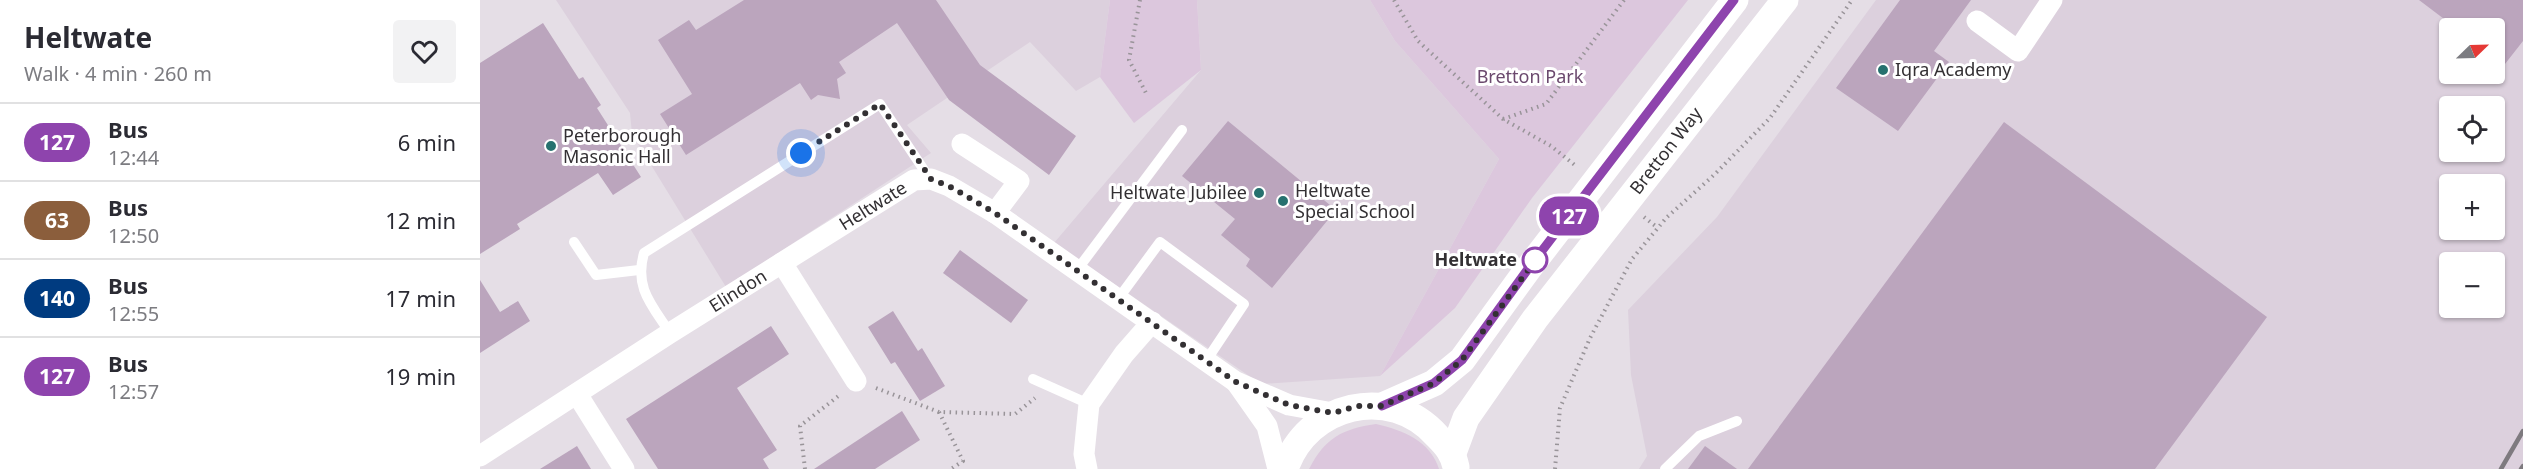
<!DOCTYPE html>
<meta charset="utf-8">
<style>
:root{--surface:#fff;--page:#f2f2f3;--text:#2b2b33;--muted:#7c7c81;--line:#e1e1e2}
body{margin:0;font-family:"Noto Sans",sans-serif;background:var(--page);color:var(--text);height:100vh;display:flex;flex-direction:column;font-size:22px;white-space:nowrap}
*{box-sizing:border-box;margin:0}
p{font-size:20px;color:var(--muted)}
.icon{flex:none;width:33px;height:33px;fill:none;stroke:currentColor;stroke-width:2;stroke-linecap:round;stroke-linejoin:round}
.map{position:relative;flex:1;overflow:hidden}
.details{display:flex;flex-direction:column;background:var(--surface);width:480px}
.details>*{flex:none}
.badge{padding:0 12px;border-radius:20px;font-size:21px;line-height:39px}
.needle{width:39px;rotate:67deg}
.tools{position:absolute;left:1959px;top:18px;display:grid;gap:12px}
.tools a{display:grid;place-items:center;width:66px;height:66px;border-radius:6px;background:var(--surface);box-shadow:0 2px 4px #0004;font-size:30px}
.you{position:absolute;width:30px;height:30px;margin:-15px;border:4px solid #fff;border-radius:50%;background:#1a73e8;box-shadow:0 0 0 9px #1a73e833}
.map>.badge{position:absolute;translate:-50% -50%;box-shadow:0 0 0 3px #fff}
.round{display:grid;place-items:center;flex:none;width:63px;height:63px;border-radius:6px;background:var(--page)}
.summary{display:flex;align-items:center;justify-content:space-between;height:102px;padding:0 24px}
h1{font-size:28px;font-weight:700;line-height:45px}
ul{padding:0;list-style:none}
li{display:flex;align-items:center;gap:18px;height:78px;padding:0 24px;border-top:2px solid var(--line)}
li div{flex:1}
li b{display:block;font-size:22px}
li em{font-style:normal}
li .badge{min-width:66px;font-weight:700;text-align:center}
main{display:flex;flex:1;min-height:0}
.map>svg:first-child{display:block}
.built{fill:#dcd0dd;fill-rule:evenodd}
.green{fill:#dcc7dd}
.building{fill:#bba5bd}
.lines{fill:none;stroke-linecap:round;stroke-linejoin:round}
.path{stroke:#999499;stroke-width:4;stroke-dasharray:1.5 4.5;stroke-linecap:butt}
.service{stroke:#fff;stroke-width:10}
.minor{stroke:#fff;stroke-width:21}
.tertiary{stroke:#fff;stroke-width:27}
.rail{stroke:#7e7a7f;stroke-width:4.5}
.line-casing{stroke:#fff;stroke-width:14}
.line{stroke:#8e44ad;stroke-width:9}
.walk{stroke:#333033;stroke-width:6;stroke-dasharray:0 10.8}
.poi-dot{fill:#26716f;stroke:#fff;stroke-width:2}
.stop-dot{fill:#fff;stroke:#8e44ad;stroke-width:3}
.labels{text-anchor:middle;stroke-width:6;stroke-linejoin:round;paint-order:stroke}
.poi-label{font-size:18px;fill:#333033;stroke:#fff;text-anchor:start}
.park-label{font-size:18px;fill:#6b496e;stroke:#fff}
.street-label{font-size:18px;fill:#333033;stroke:#fff}
.stop-label{font-size:18px;font-weight:bold;fill:#333033;stroke:#fff;text-anchor:end}
</style>
<main>
<section class="details">
<div class="summary"><div><h1>Heltwate</h1><p>Walk · 4 min · 260 m</p></div><a class="round"><svg class="icon" aria-label="heart" viewBox="0 0 24 24"><path d="M12 20l-8-8c-3-5 5-10 8-4 3-6 11-1 8 4z"/></svg></a></div>
<ul>
<li><span class="badge" style="background:#8e44ad;color:#fff">127</span><div><b>Bus</b><p>12:44</p></div><em>6 min</em></li>
<li><span class="badge" style="background:#8b5e3c;color:#fff">63</span><div><b>Bus</b><p>12:50</p></div><em>12 min</em></li>
<li><span class="badge" style="background:#003b80;color:#fff">140</span><div><b>Bus</b><p>12:55</p></div><em>17 min</em></li>
<li><span class="badge" style="background:#8e44ad;color:#fff">127</span><div><b>Bus</b><p>12:57</p></div><em>19 min</em></li>
</ul>
</section>
<div class="map">
<svg width="2043" height="469" viewBox="0 0 2043 469">
<rect width="100%" height="100%" fill="#e5dee6"/>
<g class="built">
<polygon points="76,0 630,0 620,77 596,91 550,42 427,125 451,153 246,287 152,134 150,113"/>
<polygon points="717,0 890,0 915,41 1019,159 900,376 781,384 574,243 721,70"/>
<path d="M1396,0H2043V469H1159L1167,456L1151,375L1148,310L1237,217ZM1970,28H2014V74H1970ZM1970,106H2014V152H1970ZM1970,184H2014V230H1970ZM1970,262H2014V308H1970Z"/>
</g>
<g class="green">
<polygon points="630,0 717,0 721,70 654,123 620,77"/>
<polygon points="890,0 1208,0 1052,198 975,308 900,376 1019,159 915,41"/>
<path d="M896,424C923,430 950,441 959,469H829C845,438 862,429 896,424Z"/>
</g>
<g class="building">
<polygon points="264,0 456,0 500,65 596,136 569,175 469,100 417,23 359,62 366,73 357,79 360,99 338,95 331,100 320,83 206,155 180,114 212,94 178,40 209,20 216,30"/>
<polygon points="1420,0 1491,0 1454,51 1469,62 1418,131 1356,88"/>
<polygon points="1939,0 2043,0 2043,41 2014,78 2014,28 1976,28"/>
<polygon points="63,23 99,79 103,77 121,105 117,108 161,177 133,195 118,173 37,224 40,229 0,254 0,63"/>
<polygon points="748,121 856,210 792,288 766,266 770,259 741,235 755,219 702,176"/>
<polygon points="1524,122 1787,317 1675,469 1268,469"/>
<polygon points="480,250 548,300 531,323 463,273"/>
<polygon points="0,280 20,312 38,301 50,321 0,353"/>
<polygon points="413,311 438,351 442,348 465,386 440,401 415,362 411,364 388,327"/>
<polygon points="291,326 309,354 257,388 297,450 283,459 289,469 178,469 146,419"/>
<polygon points="422,411 440,440 395,469 334,469"/>
<polygon points="97,446 111,469 60,469"/>
<polygon points="1225,446 1257,469 1208,469"/>
</g>
<g class="lines">
<g class="path">
<polyline points="660,0 649,60 667,95"/>
<polyline points="914,0 938,41 1023,119 1071,146 1096,166"/>
<polyline points="1023,119 1066,104 1144,0"/>
<polyline points="1164,217 1178,228"/>
<polyline points="396,388 459,412 535,414 555,398"/>
<polyline points="459,412 483,461 471,469"/>
<polyline points="325,469 320,426 361,394"/>
<polyline points="1075,469 1080,408 1110,338 1152,259 1187,217 1235,174 1290,118 1372,0"/>
</g>
<g class="service">
<polyline points="94,242 116,275 159,270"/>
<polyline points="597,270 702,130"/>
<polyline points="638,299 680,242 764,304 726,361"/>
<path d="M190,333C172,305 154,288 164,253L400,104L450,179"/>
<polyline points="553,379 609,404"/>
<polyline points="1185,469 1219,436 1257,421"/>
</g>
<g class="minor">
<polyline points="1497,21 1538,51 1572,0"/>
<polyline points="482,144 539,181 515,213"/>
<polyline points="302,263 376,381"/>
<polyline points="756,382 787,426 798,469"/>
<polyline points="97,394 144,469"/>
<polyline points="0,456 190,333 434,180 451,179 469,186 515,213 756,382 809,405 853,413"/>
<polyline points="607,469 604,454 609,404 644,354 672,322"/>
</g>
<g class="tertiary">
<polyline points="902,406 954,383 982,360 1048,269 1255,0"/>
<polyline points="973,453 986,418 1055,319 1305,0"/>
<path d="M805,469C827,404 910,383 957,436C967,446 973,453 976,467"/>
</g>
<g class="rail">
<polyline points="2021,469 2043,431"/>
<polyline points="2041,469 2043,466"/>
</g>
</g>
<g class="lines">
<g class="line-casing">
<polyline id="line" points="902,406 954,383 982,360 1048,269 1254,0"/>
</g>
<use href="#line" class="line"/>
<polyline class="walk" points="321,153 400,104 451,179 469,186 515,213 756,382 809,405 853,413 877,406 902,406 954,383 982,360 1062,251 1055,260"/>
</g>
<g class="poi-dot">
<circle cx="1403" cy="70" r="6"/>
<circle cx="71" cy="146" r="6"/>
<circle cx="779" cy="193" r="6"/>
<circle cx="803" cy="201" r="6"/>
</g>
<circle class="stop-dot" cx="1055" cy="260" r="12"/>
<g class="labels">
<g class="poi-label">
<text x="1415" y="76">Iqra Academy</text>
<text x="83" y="142">Peterborough<tspan x="83" dy="21">Masonic Hall</tspan></text>
<text x="815" y="197">Heltwate<tspan x="815" dy="21">Special School</tspan></text>
<text x="767" y="199" text-anchor="end">Heltwate Jubilee</text>
</g>
<g class="park-label">
<text x="1050" y="83">Bretton Park</text>
</g>
<g class="street-label">
<text transform="translate(1186 151) rotate(-52)" y="6">Bretton Way</text>
<text transform="translate(393 206) rotate(-32)" y="6">Heltwate</text>
<text transform="translate(258 291) rotate(-32)" y="6">Elindon</text>
</g>
<g class="stop-label">
<text x="1037" y="266">Heltwate</text>
</g>
</g>
</svg>
<div class="tools">
<a><svg class="needle" viewBox="-14 -14 28 28"><path d="M0-13l5 13h-10z" fill="#e53935"/><path d="M0 13l5-13h-10z" fill="#7c7c81"/></svg></a>
<a><svg class="icon" aria-label="locate" viewBox="0 0 24 24"><circle cx="12" cy="12" r="6"/><path d="M12 2v4M12 18v4M2 12h4M18 12h4"/></svg></a>
<a>+</a>
<a>−</a>
</div>
<div class="you" style="left:321px;top:153px"></div>
<b class="badge" style="left:1089px;top:216px;background:#8e44ad;color:#fff">127</b>
</div>
</main>
